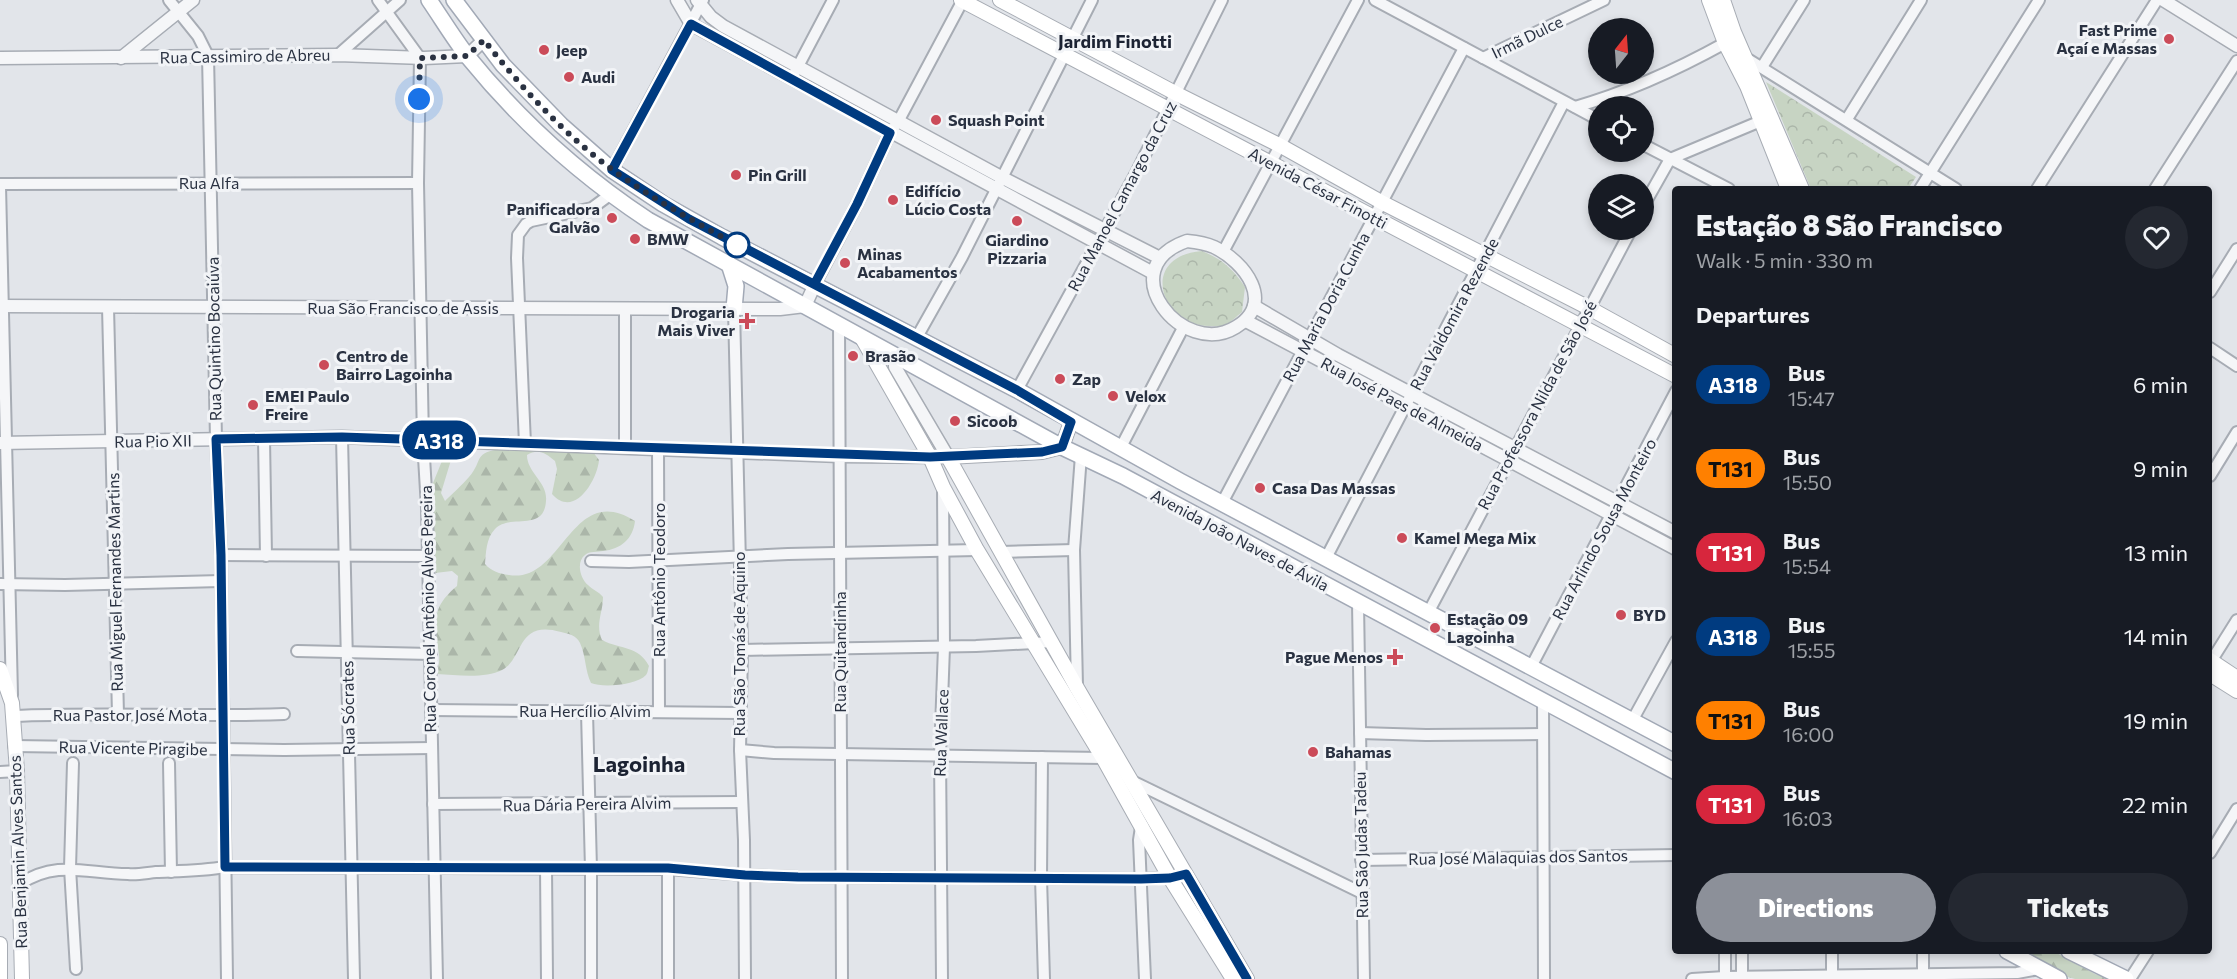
<!DOCTYPE html>
<meta charset="utf-8">
<style>
:root{--surface:#171b24;--page:#242831;--text:#f1f3f6;--muted:#9ea1a6;--accent:#8c9099}
body{margin:0;font-family:Commissioner,sans-serif;background:var(--page);color:var(--text);height:100vh;display:flex;flex-direction:column;font-size:22px;white-space:nowrap}
*{box-sizing:border-box;margin:0}
p{font-size:20px;color:var(--muted)}
.icon{flex:none;width:33px;height:33px;fill:none;stroke:currentColor;stroke-width:2;stroke-linecap:round;stroke-linejoin:round}
.map{position:relative;flex:1;overflow:hidden}
.panel{position:absolute;left:1672px;top:186px;width:540px;height:768px;display:flex;flex-direction:column;background:var(--surface);border-radius:6px;box-shadow:0 3px 9px #0003}
.panel>*{flex:none}
.badge{padding:0 12px;border-radius:20px;font-size:21px;line-height:39px}
.needle{width:39px;rotate:17deg}
.tools{position:absolute;left:1588px;top:18px;display:grid;gap:12px}
.tools a{display:grid;place-items:center;width:66px;height:66px;border-radius:50%;background:var(--surface);box-shadow:0 3px 9px #0003;font-size:30px}
.you{position:absolute;width:30px;height:30px;margin:-15px;border:4px solid #fff;border-radius:50%;background:#1a73e8;box-shadow:0 0 0 9px #1a73e833}
.map>.badge{position:absolute;translate:-50% -50%;box-shadow:0 0 0 3px #fff}
h2{padding:0 24px;font-size:22px;line-height:54px}
.round{display:grid;place-items:center;flex:none;width:63px;height:63px;border-radius:32px;background:var(--page)}
.headline{display:flex;align-items:center;justify-content:space-between;height:102px;padding:0 24px}
h1{font-size:28px;font-weight:800;line-height:45px}
.button{display:flex;gap:12px;margin-top:auto;padding:12px 24px}
.button a{flex:1;height:69px;border-radius:36px;background:var(--accent);color:#fff;font-size:24px;font-weight:800;line-height:69px;text-align:center}
.button a+a{background:var(--page);color:var(--text)}
ul{padding:0;list-style:none}
li{display:flex;align-items:center;gap:18px;height:84px;padding:0 24px}
li div{flex:1}
li b{display:block;font-size:22px}
li em{font-style:normal}
li .badge{min-width:66px;font-weight:700;text-align:center}
.map>svg:first-child{display:block}
.forest{fill:url(#forest-firs)}
.park{fill:url(#park-crowns)}
.lines{fill:none;stroke-linecap:round;stroke-linejoin:round}
.minor-casing{stroke:#a7acb4;stroke-width:14}
.tertiary-casing{stroke:#a7acb4;stroke-width:15}
.secondary-casing{stroke:#a7acb4;stroke-width:16}
.primary-casing{stroke:#a2a9b6;stroke-width:18}
.minor{stroke:#f5f6f8;stroke-width:10}
.tertiary{stroke:#f5f6f8;stroke-width:12}
.secondary{stroke:#fff;stroke-width:14}
.primary{stroke:#fff;stroke-width:15}
.line-casing{stroke:#fff;stroke-width:14}
.line{stroke:#003b80;stroke-width:9}
.walk{stroke:#2a3242;stroke-width:6;stroke-dasharray:0 10.8}
.poi-dot{fill:#cb4b59;stroke:#f2f4f7;stroke-width:2}
.stop-dot{fill:#fff;stroke:#003b80;stroke-width:3}
.labels{text-anchor:middle;stroke-width:6;stroke-linejoin:round;paint-order:stroke}
.poi-label{font-size:16px;font-weight:bold;fill:#2a3242;stroke:#f2f4f7;text-anchor:start}
.street-label{font-size:16px;fill:#2a3242;stroke:#f2f4f7}
.neighbourhood-label{font-size:18px;font-weight:bold;fill:#1c2333;stroke:#f2f4f7}
.district-label{font-size:22px;font-weight:bold;fill:#1c2333;stroke:#f2f4f7}
</style>
<div class="map">
<svg width="2237" height="979" viewBox="0 0 2237 979">
<defs>
<pattern id="forest-firs" width="22" height="20" patternUnits="userSpaceOnUse" patternTransform="scale(1.5)"><rect width="22" height="20" fill="#c7d4c3"/><path d="M5 1l3.5 6h-7zM16 11l3.5 6h-7z" fill="#abb6a9"/></pattern>
<pattern id="park-crowns" width="20" height="18" patternUnits="userSpaceOnUse" patternTransform="scale(1.5)"><rect width="20" height="18" fill="#c7d4c3"/><path d="M2 6a3 3 0 1 1 6 0M12 15a3 3 0 1 1 6 0" fill="none" stroke="#abb6a9"/></pattern>
</defs>
<rect width="100%" height="100%" fill="#e2e5ea"/>
<g class="forest">
<path d="M503,449L593,452L599,460C597,481 574,519 552,494L557,469L555,461C546,453 538,448 527,455C527,473 548,482 546,501C544,533 510,513 495,529C486,538 486,553 485,564C491,571 500,574 509,575C563,584 571,480 635,521C633,539 621,549 603,551C598,552 589,551 585,555C576,562 580,578 588,585C593,590 598,591 603,597C603,613 595,624 602,640C621,650 638,645 649,666C648,668 648,673 646,675C637,685 603,688 591,683C585,671 586,656 580,643C576,635 569,634 561,632C516,619 524,659 502,670C485,679 456,675 437,674C438,668 440,661 439,655C435,624 430,608 457,586L458,576L452,571L435,573L436,566L430,503L434,498L433,483L444,456L451,460L441,493L445,501C452,494 462,485 469,477C484,460 472,452 503,449Z"/>
<polygon points="2025,951 2053,951 2095,974 2109,979 2075,979 2064,976 2025,957"/>
</g>
<g class="park">
<polygon points="1766,82 1916,177 1908,189 1811,189"/>
<path d="M1202,251C1222,259 1233,269 1245,287L1242,312C1237,316 1229,324 1223,326C1219,327 1213,326 1209,326C1159,324 1139,256 1202,251Z"/>
</g>
<g class="lines">
<g class="minor-casing">
<g id="minor">
<polyline points="169,0 198,36 208,56 216,439 221,555 227,979"/>
<polyline points="378,0 420,58 418,183 423,440 427,508 437,979"/>
<polyline points="1375,0 1599,120"/>
<polyline points="338,55 400,0"/>
<polyline points="1483,58 1604,0"/>
<polyline points="1746,58 1956,189"/>
<polyline points="1762,67 1804,0"/>
<polyline points="794,74 833,0"/>
<path d="M1575,107C1628,92 1678,69 1725,43"/>
<polyline points="1847,119 1921,0"/>
<polyline points="1644,145 1729,189"/>
<polyline points="612,170 703,0"/>
<polyline points="0,184 418,183"/>
<polyline points="0,186 12,695"/>
<polyline points="1920,189 2039,0"/>
<polyline points="2037,189 2157,0"/>
<polyline points="2155,189 2237,61"/>
<polyline points="1644,205 1670,159 1768,118"/>
<polyline points="1223,252 1358,0"/>
<polyline points="815,284 857,204 890,133 899,120 963,0"/>
<polyline points="2210,292 2237,249"/>
<polyline points="108,307 118,714"/>
<polyline points="625,309 625,447"/>
<polyline points="734,309 742,650 740,750 744,840 745,979"/>
<polyline points="839,325 842,979"/>
<polyline points="917,337 962,257 1092,0"/>
<polyline points="2210,348 2237,366"/>
<polyline points="1017,390 1136,173 1222,0"/>
<polyline points="342,437 354,979"/>
<polyline points="264,439 266,556"/>
<polyline points="525,444 517,258 518,235 526,224 531,221 592,208 611,194"/>
<polyline points="1121,447 1184,326"/>
<polyline points="658,448 659,712"/>
<polyline points="2210,476 2237,432"/>
<polyline points="1222,503 1464,48"/>
<polyline points="1001,552 1074,550"/>
<polyline points="221,555 428,556"/>
<polyline points="1326,558 1564,102"/>
<polyline points="591,561 629,562 788,554 977,550"/>
<polyline points="0,584 65,585 221,581"/>
<polyline points="1358,603 1364,979"/>
<polyline points="1428,613 1631,230"/>
<polyline points="742,650 976,646 1052,642"/>
<polyline points="297,651 431,654"/>
<polyline points="2210,663 2237,620"/>
<polyline points="1531,667 1676,391"/>
<polyline points="1077,686 1074,550 1081,455"/>
<polyline points="1543,701 1544,979"/>
<polyline points="431,710 740,713"/>
<polyline points="587,712 591,869 591,979"/>
<path d="M13,716C103,712 193,717 284,714"/>
<polyline points="1632,721 1676,641"/>
<polyline points="1360,733 1426,735 1543,734"/>
<polyline points="14,746 284,750 432,748"/>
<polyline points="740,750 774,753 1103,758"/>
<polyline points="1042,757 1041,878 1044,979"/>
<polyline points="73,763 70,868 76,969"/>
<polyline points="169,763 171,872"/>
<polyline points="0,772 17,771"/>
<polyline points="1132,781 1362,893"/>
<polyline points="433,804 742,802"/>
<polyline points="1143,826 1141,827 1139,840 1145,979"/>
<polyline points="2210,853 2237,809"/>
<polyline points="1361,860 1676,855"/>
<polyline points="546,868 547,979"/>
<polyline points="668,869 668,979"/>
<path d="M20,884C57,859 88,874 128,874C137,875 146,873 156,872C179,871 202,871 225,867L668,869L745,875L798,877L1141,879L1176,877"/>
<polyline points="1725,951 1725,979"/>
<polyline points="1832,951 1832,976"/>
<polyline points="1923,978 1923,951"/>
<polyline points="942,979 940,755 944,647 943,487"/>
<polyline points="1692,979 1725,977 2017,973 2039,969"/>
<polyline points="1742,979 1742,951"/>
<polyline points="2130,979 2148,951"/>
</g>
</g>
<g class="tertiary-casing">
<g id="tertiary">
<polyline points="677,0 691,24 700,29 1153,273"/>
<polyline points="697,0 711,17 723,26 1001,177 1160,258"/>
<polyline points="2163,0 2237,46"/>
<polyline points="0,58 338,55 424,58 467,56 484,40"/>
<polyline points="121,58 193,0"/>
<path d="M1187,241C1197,242 1205,243 1214,247C1245,262 1276,303 1236,327C1183,360 1109,268 1187,241Z"/>
<polyline points="0,306 780,309 805,306 815,284"/>
<polyline points="1254,306 1338,355 1676,533"/>
<polyline points="1246,321 1676,549"/>
<polyline points="0,443 342,437 839,456 948,457 895,367 895,355"/>
</g>
</g>
<g class="secondary-casing">
<g id="secondary">
<polyline points="961,0 1676,376"/>
<polyline points="1000,0 1177,94 1281,146 1383,203 1589,308 1676,356"/>
<polyline points="1709,0 1725,43 1747,86 1788,189"/>
<polyline points="1723,0 1734,32 1802,189"/>
<polyline points="862,338 930,457 943,487 977,550 1103,758 1170,878 1233,979"/>
<polyline points="1071,422 1062,447 1042,452 948,457 1077,688 1247,979"/>
<polyline points="2210,660 2237,678"/>
<polyline points="0,669 12,703 17,771 22,979"/>
<polyline points="2210,674 2237,691"/>
<polyline points="0,944 0,979"/>
</g>
</g>
<g class="primary-casing">
<g id="primary">
<path d="M429,0C442,19 454,39 468,57C520,121 580,175 648,220L1062,447L1123,476L1676,772"/>
<polyline points="454,0 503,65 561,125 612,170 663,204 722,237 1017,390 1180,481 1676,744"/>
<polyline points="729,264 736,286 734,309"/>
<polyline points="2007,951 2059,979"/>
<polyline points="2069,951 2126,979"/>
</g>
</g>
<use href="#minor" class="minor"/>
<use href="#tertiary" class="tertiary"/>
<use href="#secondary" class="secondary"/>
<use href="#primary" class="primary"/>
</g>
<g class="lines">
<g class="line-casing">
<polyline id="line" points="816,281 857,204 890,133 691,24 612,170 689,219 1017,390 1071,422 1062,447 1042,452 930,457 342,437 216,439 221,555 225,867 668,868 745,875 798,877 1141,879 1170,878 1186,874 1247,979"/>
</g>
<use href="#line" class="line"/>
<path class="walk" d="M419,99L420,58L467,56L484,40C524,91 570,141 624,178C660,203 699,224 737,245"/>
</g>
<g class="poi-dot">
<circle cx="2169" cy="39" r="6"/>
<circle cx="544" cy="50" r="6"/>
<circle cx="569" cy="77" r="6"/>
<circle cx="936" cy="120" r="6"/>
<circle cx="736" cy="175" r="6"/>
<circle cx="893" cy="200" r="6"/>
<circle cx="612" cy="218" r="6"/>
<circle cx="1017" cy="221" r="6"/>
<circle cx="635" cy="239" r="6"/>
<circle cx="845" cy="263" r="6"/>
<path d="M744 312h6v6h6v6h-6v6h-6v-6h-6v-6h6z"/>
<circle cx="853" cy="356" r="6"/>
<circle cx="324" cy="365" r="6"/>
<circle cx="1060" cy="379" r="6"/>
<circle cx="1113" cy="396" r="6"/>
<circle cx="253" cy="405" r="6"/>
<circle cx="955" cy="421" r="6"/>
<circle cx="1260" cy="488" r="6"/>
<circle cx="1402" cy="538" r="6"/>
<circle cx="1621" cy="615" r="6"/>
<circle cx="1435" cy="628" r="6"/>
<path d="M1392 648h6v6h6v6h-6v6h-6v-6h-6v-6h6z"/>
<circle cx="1313" cy="752" r="6"/>
</g>
<circle class="stop-dot" cx="737" cy="245" r="12"/>
<g class="labels">
<g class="poi-label">
<text x="2157" y="36" text-anchor="end">Fast Prime<tspan x="2157" dy="18">Açaí e Massas</tspan></text>
<text x="556" y="56">Jeep</text>
<text x="581" y="83">Audi</text>
<text x="948" y="126">Squash Point</text>
<text x="748" y="181">Pin Grill</text>
<text x="905" y="197">Edifício<tspan x="905" dy="18">Lúcio Costa</tspan></text>
<text x="600" y="215" text-anchor="end">Panificadora<tspan x="600" dy="18">Galvão</tspan></text>
<text x="647" y="245">BMW</text>
<text x="1017" y="246" text-anchor="middle">Giardino<tspan x="1017" dy="18">Pizzaria</tspan></text>
<text x="857" y="260">Minas<tspan x="857" dy="18">Acabamentos</tspan></text>
<text x="735" y="318" text-anchor="end">Drogaria<tspan x="735" dy="18">Mais Viver</tspan></text>
<text x="336" y="362">Centro de<tspan x="336" dy="18">Bairro Lagoinha</tspan></text>
<text x="865" y="362">Brasão</text>
<text x="1072" y="385">Zap</text>
<text x="265" y="402">EMEI Paulo<tspan x="265" dy="18">Freire</tspan></text>
<text x="1125" y="402">Velox</text>
<text x="967" y="427">Sicoob</text>
<text x="1272" y="494">Casa Das Massas</text>
<text x="1414" y="544">Kamel Mega Mix</text>
<text x="1633" y="621">BYD</text>
<text x="1447" y="625">Estação 09<tspan x="1447" dy="18">Lagoinha</tspan></text>
<text x="1383" y="663" text-anchor="end">Pague Menos</text>
<text x="1325" y="758">Bahamas</text>
</g>
<g class="street-label">
<text transform="translate(1527 37) rotate(-26)" y="6">Irmã Dulce</text>
<text transform="translate(245 56) rotate(-1)" y="6">Rua Cassimiro de Abreu</text>
<text x="209" y="189">Rua Alfa</text>
<text transform="translate(1318 188) rotate(28)" y="6">Avenida César Finotti</text>
<text transform="translate(1122 196) rotate(-62)" y="6">Rua Manoel Camargo da Cruz</text>
<text transform="translate(1326 307) rotate(-62)" y="6">Rua Maria Doria Cunha</text>
<text x="403" y="314">Rua São Francisco de Assis</text>
<text transform="translate(1454 314) rotate(-62)" y="6">Rua Valdomira Rezende</text>
<text transform="translate(214 339) rotate(-91)" y="6">Rua Quintino Bocaiúva</text>
<text transform="translate(1402 404) rotate(28)" y="6">Rua José Paes de Almeida</text>
<text transform="translate(1537 405) rotate(-62)" y="6">Rua Professora Nilda de São José</text>
<text transform="translate(153 441) rotate(-1)" y="6">Rua Pio XII</text>
<text transform="translate(1604 529) rotate(-62)" y="6">Rua Arlindo Sousa Monteiro</text>
<text transform="translate(1240 540) rotate(28)" y="6">Avenida João Naves de Ávila</text>
<text transform="translate(659 580) rotate(-90)" y="6">Rua Antônio Teodoro</text>
<text transform="translate(115 582) rotate(-91)" y="6">Rua Miguel Fernandes Martins</text>
<text transform="translate(428 609) rotate(-91)" y="6">Rua Coronel Antônio Alves Pereira</text>
<text transform="translate(739 644) rotate(-90)" y="6">Rua São Tomás de Aquino</text>
<text transform="translate(840 652) rotate(-90)" y="6">Rua Quitandinha</text>
<text transform="translate(348 708) rotate(-91)" y="6">Rua Sócrates</text>
<text x="585" y="717">Rua Hercílio Alvim</text>
<text x="130" y="721">Rua Pastor José Mota</text>
<text transform="translate(941 733) rotate(-88)" y="6">Rua Wallace</text>
<text transform="translate(133 748) rotate(1)" y="6">Rua Vicente Piragibe</text>
<text transform="translate(587 804) rotate(-1)" y="6">Rua Dária Pereira Alvim</text>
<text transform="translate(1361 845) rotate(-91)" y="6">Rua São Judas Tadeu</text>
<text transform="translate(18 852) rotate(-92)" y="6">Rua Benjamin Alves Santos</text>
<text transform="translate(1518 857) rotate(-1)" y="6">Rua José Malaquias dos Santos</text>
</g>
<g class="neighbourhood-label">
<text x="1115" y="48">Jardim Finotti</text>
</g>
<g class="district-label">
<text x="639" y="772">Lagoinha</text>
</g>
</g>
</svg>
<div class="tools">
<a><svg class="needle" viewBox="-14 -14 28 28"><path d="M0-13l5 13h-10z" fill="#e53935"/><path d="M0 13l5-13h-10z" fill="#9ea1a6"/></svg></a>
<a><svg class="icon" aria-label="locate" viewBox="0 0 24 24"><circle cx="12" cy="12" r="6"/><path d="M12 2v4M12 18v4M2 12h4M18 12h4"/></svg></a>
<a><svg class="icon" aria-label="layers" viewBox="0 0 24 24"><path d="M12 4l9 5-9 5-9-5zM3 14l9 5 9-5"/></svg></a>
</div>
<div class="you" style="left:419px;top:99px"></div>
<b class="badge" style="left:439px;top:440px;background:#003b80;color:#fff">A318</b>
<section class="panel">
<div class="headline"><div><h1>Estação 8 São Francisco</h1><p>Walk · 5 min · 330 m</p></div><a class="round"><svg class="icon" aria-label="heart" viewBox="0 0 24 24"><path d="M12 20l-8-8c-3-5 5-10 8-4 3-6 11-1 8 4z"/></svg></a></div>
<h2>Departures</h2>
<ul>
<li><span class="badge" style="background:#003b80;color:#fff">A318</span><div><b>Bus</b><p>15:47</p></div><em>6 min</em></li>
<li><span class="badge" style="background:#ff8000;color:#111">T131</span><div><b>Bus</b><p>15:50</p></div><em>9 min</em></li>
<li><span class="badge" style="background:#d7263d;color:#fff">T131</span><div><b>Bus</b><p>15:54</p></div><em>13 min</em></li>
<li><span class="badge" style="background:#003b80;color:#fff">A318</span><div><b>Bus</b><p>15:55</p></div><em>14 min</em></li>
<li><span class="badge" style="background:#ff8000;color:#111">T131</span><div><b>Bus</b><p>16:00</p></div><em>19 min</em></li>
<li><span class="badge" style="background:#d7263d;color:#fff">T131</span><div><b>Bus</b><p>16:03</p></div><em>22 min</em></li>
</ul>
<div class="button"><a>Directions</a><a>Tickets</a></div>
</section>
</div>
